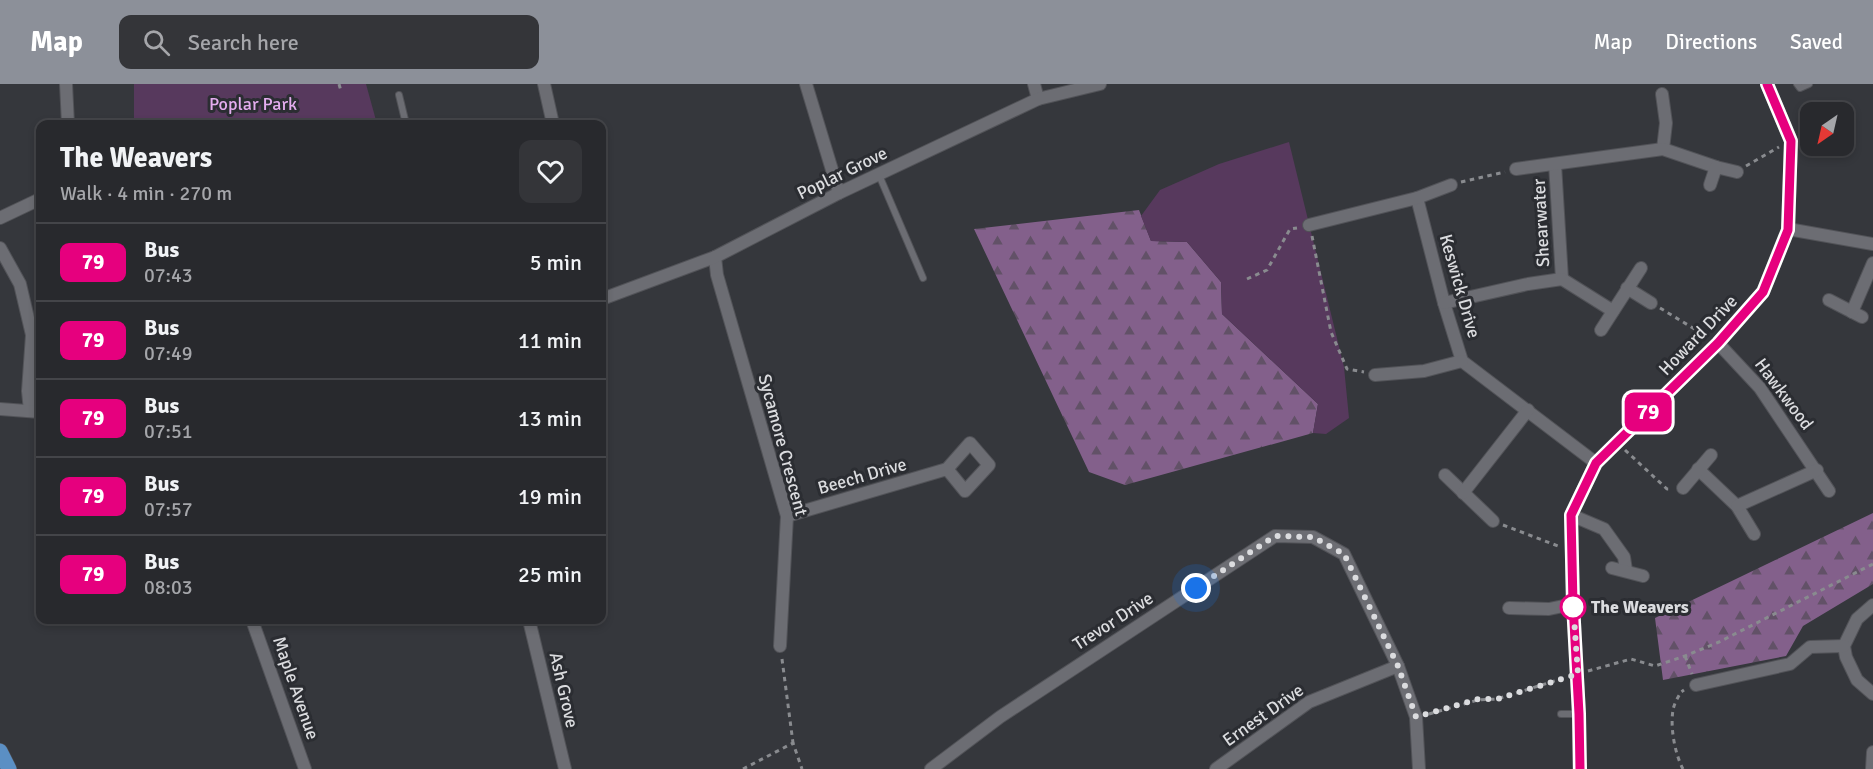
<!DOCTYPE html>
<meta charset="utf-8">
<style>
:root{--surface:#28292d;--page:#343539;--text:#f1f3f6;--muted:#a5a6aa;--line:#444549;--accent:#8c9099}
body{margin:0;font-family:Signika,sans-serif;background:var(--page);color:var(--text);height:100vh;display:flex;flex-direction:column;font-size:22px;white-space:nowrap}
*{box-sizing:border-box;margin:0}
p{font-size:20px;color:var(--muted)}
.icon{flex:none;width:33px;height:33px;fill:none;stroke:currentColor;stroke-width:2;stroke-linecap:round;stroke-linejoin:round}
.map{position:relative;flex:1;overflow:hidden}
.side{position:absolute;left:36px;top:36px;width:570px;height:504px;display:flex;flex-direction:column;background:var(--surface);border-radius:12px;box-shadow:0 3px 9px #0003,0 0 0 2px var(--line)}
.side>*{flex:none}
.badge{padding:0 12px;border-radius:9px;font-size:21px;line-height:39px}
.needle{width:39px;rotate:214deg}
.tools{position:absolute;left:1800px;top:18px;display:grid;gap:12px}
.tools a{display:grid;place-items:center;width:54px;height:54px;border-radius:12px;background:var(--surface);box-shadow:0 3px 9px #0003,0 0 0 2px var(--line);font-size:30px}
.you{position:absolute;width:30px;height:30px;margin:-15px;border:4px solid #fff;border-radius:50%;background:#1a73e8;box-shadow:0 0 0 9px #1a73e833}
.map>.badge{position:absolute;translate:-50% -50%;box-shadow:0 0 0 3px #fff}
.round{display:grid;place-items:center;flex:none;width:63px;height:63px;border-radius:12px;background:var(--page)}
.headline{display:flex;align-items:center;justify-content:space-between;height:102px;padding:0 24px}
h1{font-size:28px;font-weight:800;line-height:45px}
ul{padding:0;list-style:none}
li{display:flex;align-items:center;gap:18px;height:78px;padding:0 24px;border-top:2px solid var(--line)}
li div{flex:1}
li b{display:block;font-size:22px}
li em{font-style:normal}
li .badge{min-width:66px;font-weight:700;text-align:center}
header{display:flex;align-items:center;gap:36px;box-sizing:border-box;height:84px;padding:0 30px;background:var(--accent);color:#fff}
header strong{font-size:28px}
nav{display:flex;gap:33px;margin-inline-start:auto;font-size:21px}
.search{width:420px;height:54px;background:var(--page);display:flex;align-items:center;gap:15px;box-sizing:border-box;padding:0 21px;border-radius:12px;color:var(--muted);font-size:22px}
.map>svg:first-child{display:block}
.forest{fill:url(#forest-firs)}
.park{fill:#57395d}
.lines{fill:none;stroke-linecap:round;stroke-linejoin:round}
.lane-casing{stroke:#525358;stroke-width:8}
.street-casing{stroke:#525358;stroke-width:14}
.primary-casing{stroke:#525358;stroke-width:16}
.path{stroke:#898b8f;stroke-width:3;stroke-dasharray:4.5 4.5;stroke-linecap:butt}
.lane{stroke:#6c6d73;stroke-width:6}
.street{stroke:#6c6d73;stroke-width:12}
.primary{stroke:#5b8fc4;stroke-width:15}
.line-casing{stroke:#fff;stroke-width:14}
.line{stroke:#e6007e;stroke-width:9}
.walk{stroke:#dbdcdf;stroke-width:6;stroke-dasharray:0 10.8}
.stop-dot{fill:#fff;stroke:#e6007e;stroke-width:3}
.labels{text-anchor:middle;stroke-width:6;stroke-linejoin:round;paint-order:stroke}
.park-label{font-size:18px;fill:#e4adef;stroke:#2b2d32}
.street-label{font-size:18px;fill:#dbdcdf;stroke:#2b2d32}
.stop-label{font-size:18px;font-weight:bold;fill:#dbdcdf;stroke:#2b2d32;text-anchor:start}
</style>
<header>
<strong>Map</strong>
<div class="search"><svg class="icon" aria-label="search" viewBox="0 0 24 24"><circle cx="10" cy="10" r="6"/><path d="M15 15l6 6"/></svg>Search here</div>
<nav><a>Map</a><a>Directions</a><a>Saved</a></nav>
</header>
<div class="map">
<svg width="1873" height="685" viewBox="0 0 1873 685">
<defs>
<pattern id="forest-firs" width="22" height="20" patternUnits="userSpaceOnUse" patternTransform="scale(1.5)"><rect width="22" height="20" fill="#83608b"/><path d="M5 1l3.5 6h-7zM16 11l3.5 6h-7z" fill="#625167"/></pattern>
</defs>
<rect width="100%" height="100%" fill="#35373c"/>
<g class="forest">
<polygon points="1139,126 1151,157 1187,158 1221,198 1222,230 1318,320 1313,349 1125,401 1089,388 974,145"/>
<polygon points="1873,429 1873,500 1803,542 1786,572 1663,596 1655,534"/>
</g>
<g class="park">
<polygon points="134,0 366,0 377,40 134,40"/>
<polygon points="1289,58 1344,283 1349,334 1326,350 1313,349 1318,320 1222,230 1221,198 1187,158 1151,157 1141,132 1160,106 1219,80"/>
</g>
<g class="lines">
<g class="lane-casing">
<g id="lane">
<polyline points="1797,0 1800,4 1809,0"/>
<polyline points="399,11 406,40"/>
<polyline points="879,91 923,194"/>
<polyline points="1561,630 1579,630"/>
</g>
</g>
<g class="street-casing">
<g id="street">
<polyline points="66,0 68,40"/>
<polyline points="544,0 553,40"/>
<polyline points="806,0 839,109"/>
<polyline points="1034,0 1038,15"/>
<polyline points="1662,10 1666,39 1663,65"/>
<polyline points="1555,80 1562,195"/>
<polyline points="1516,85 1663,65 1716,83 1737,88"/>
<polyline points="1710,101 1716,83"/>
<polyline points="1417,114 1444,219 1462,277 1596,379"/>
<polyline points="0,134 40,115"/>
<polyline points="1309,141 1417,114 1451,101"/>
<polyline points="1788,145 1873,160"/>
<polyline points="0,164 20,200 32,251 28,307 30,327"/>
<polyline points="715,173 717,191 787,432 780,562"/>
<polyline points="1627,204 1651,219"/>
<polyline points="602,215 715,173 839,109 1038,15 1100,0"/>
<polyline points="1829,216 1862,233"/>
<polyline points="1444,219 1528,200 1562,195 1613,227"/>
<polyline points="1852,228 1873,179"/>
<polyline points="1601,246 1641,184"/>
<polyline points="1718,259 1760,304 1829,407"/>
<polyline points="1375,291 1424,287 1462,277"/>
<polyline points="0,325 40,328"/>
<polyline points="1698,385 1737,422 1754,450"/>
<polyline points="1445,391 1493,437"/>
<polyline points="1683,404 1711,371"/>
<polyline points="1463,409 1528,326"/>
<polyline points="1737,422 1817,386"/>
<polyline points="1571,431 1604,445 1624,473 1626,486"/>
<polyline points="787,432 947,385 970,359 989,381 965,407 947,385"/>
<polyline points="1612,484 1643,492"/>
<polyline points="1873,521 1857,535 1844,562 1846,573 1857,596 1873,610"/>
<polyline points="1509,524 1549,525 1573,520"/>
<polyline points="252,536 305,685"/>
<polyline points="529,536 565,685"/>
<polyline points="1696,601 1790,580 1810,563 1844,562"/>
<polyline points="931,685 1000,633 1275,452 1313,453 1344,470 1398,582 1416,633 1419,685"/>
<polyline points="1216,685 1309,618 1398,582"/>
<polyline points="1579,685 1579,630 1573,520 1571,431 1596,379 1718,259 1763,208 1788,145 1791,57 1767,0"/>
<polyline points="1872,685 1873,668"/>
</g>
</g>
<g class="primary-casing">
<polyline id="primary" points="0,667 9,685"/>
</g>
<g class="path">
<polyline points="339,0 341,7"/>
<polyline points="1746,82 1779,63"/>
<polyline points="1461,98 1505,88"/>
<polyline points="1312,152 1331,248 1347,285 1364,288"/>
<polyline points="1247,195 1267,186 1290,145 1297,144"/>
<polyline points="1660,224 1706,252"/>
<polyline points="1625,366 1667,405 1672,405"/>
<polyline points="1503,441 1558,462"/>
<polyline points="1685,572 1692,590"/>
<polyline points="782,575 793,659"/>
<polyline points="1588,587 1631,575 1655,582 1685,572 1719,558 1873,480"/>
<polyline points="1429,630 1478,616 1497,615 1564,594"/>
<polyline points="743,685 793,659 802,685"/>
<path d="M1683,685C1675,670 1670,644 1673,626C1674,620 1678,613 1681,608L1684,606"/>
</g>
<use href="#lane" class="lane"/>
<use href="#street" class="street"/>
<use href="#primary" class="primary"/>
</g>
<g class="lines">
<g class="line-casing">
<polyline id="line" points="1580,685 1579,630 1573,520 1571,431 1596,379 1718,259 1763,208 1788,146 1791,57 1767,0"/>
</g>
<use href="#line" class="line"/>
<polyline class="walk" points="1196,504 1275,452 1313,453 1344,470 1398,582 1416,633 1478,615 1497,615 1578,590 1573,520 1573,523"/>
</g>
<circle class="stop-dot" cx="1573" cy="523" r="12"/>
<g class="labels">
<g class="park-label">
<text x="253" y="26">Poplar Park</text>
</g>
<g class="street-label">
<text transform="translate(842 89) rotate(-26)" y="6">Poplar Grove</text>
<text transform="translate(1541 139) rotate(-93)" y="6">Shearwater</text>
<text transform="translate(1460 202) rotate(74)" y="6">Keswick Drive</text>
<text transform="translate(1698 251) rotate(-46)" y="6">Howard Drive</text>
<text transform="translate(1784 310) rotate(53)" y="6">Hawkwood</text>
<text transform="translate(783 361) rotate(75)" y="6">Sycamore Crescent</text>
<text transform="translate(862 392) rotate(-16)" y="6">Beech Drive</text>
<text transform="translate(1113 537) rotate(-33)" y="6">Trevor Drive</text>
<text transform="translate(296 604) rotate(71)" y="6">Maple Avenue</text>
<text transform="translate(564 606) rotate(77)" y="6">Ash Grove</text>
<text transform="translate(1263 631) rotate(-35)" y="6">Ernest Drive</text>
</g>
<g class="stop-label">
<text x="1591" y="529">The Weavers</text>
</g>
</g>
</svg>
<div class="tools">
<a><svg class="needle" viewBox="-14 -14 28 28"><path d="M0-13l5 13h-10z" fill="#e53935"/><path d="M0 13l5-13h-10z" fill="#a5a6aa"/></svg></a>
</div>
<div class="you" style="left:1196px;top:504px"></div>
<b class="badge" style="left:1648px;top:328px;background:#e6007e;color:#fff">79</b>
<section class="side">
<div class="headline"><div><h1>The Weavers</h1><p>Walk · 4 min · 270 m</p></div><a class="round"><svg class="icon" aria-label="heart" viewBox="0 0 24 24"><path d="M12 20l-8-8c-3-5 5-10 8-4 3-6 11-1 8 4z"/></svg></a></div>
<ul>
<li><span class="badge" style="background:#e6007e;color:#fff">79</span><div><b>Bus</b><p>07:43</p></div><em>5 min</em></li>
<li><span class="badge" style="background:#e6007e;color:#fff">79</span><div><b>Bus</b><p>07:49</p></div><em>11 min</em></li>
<li><span class="badge" style="background:#e6007e;color:#fff">79</span><div><b>Bus</b><p>07:51</p></div><em>13 min</em></li>
<li><span class="badge" style="background:#e6007e;color:#fff">79</span><div><b>Bus</b><p>07:57</p></div><em>19 min</em></li>
<li><span class="badge" style="background:#e6007e;color:#fff">79</span><div><b>Bus</b><p>08:03</p></div><em>25 min</em></li>
</ul>
</section>
</div>
